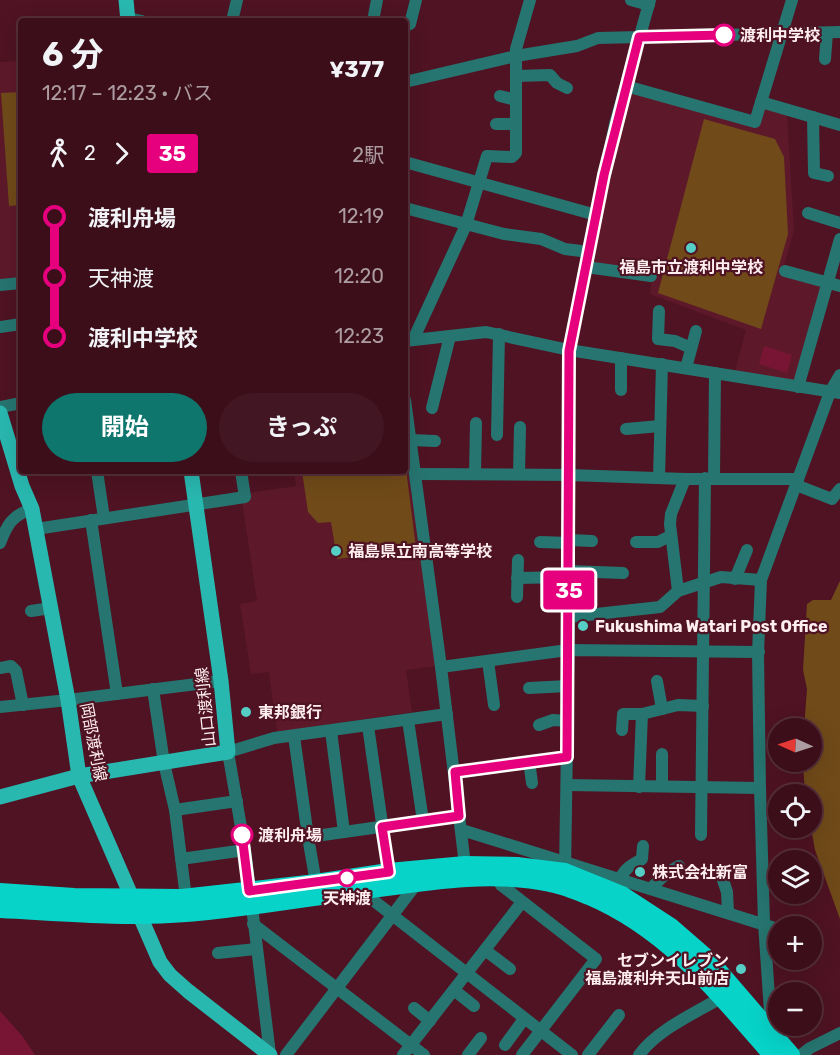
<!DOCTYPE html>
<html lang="ja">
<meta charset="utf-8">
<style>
:root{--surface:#3b0e1a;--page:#421723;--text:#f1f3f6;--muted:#ac9ca2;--line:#542e39;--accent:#0f766e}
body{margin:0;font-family:Rubik,"Noto Sans JP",sans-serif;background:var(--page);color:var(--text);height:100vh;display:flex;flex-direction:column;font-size:22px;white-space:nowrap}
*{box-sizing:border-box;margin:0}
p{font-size:20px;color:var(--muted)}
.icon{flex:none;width:33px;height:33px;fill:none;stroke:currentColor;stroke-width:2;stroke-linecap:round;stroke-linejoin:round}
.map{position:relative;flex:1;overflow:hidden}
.details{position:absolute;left:18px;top:18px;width:390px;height:456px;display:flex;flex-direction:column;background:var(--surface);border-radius:6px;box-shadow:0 6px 24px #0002,0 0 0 2px var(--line)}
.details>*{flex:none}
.badge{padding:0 12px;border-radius:4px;font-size:21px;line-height:39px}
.needle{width:39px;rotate:273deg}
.controls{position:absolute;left:768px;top:718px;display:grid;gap:12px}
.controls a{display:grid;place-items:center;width:54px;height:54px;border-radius:50%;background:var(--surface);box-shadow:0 6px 24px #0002,0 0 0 2px var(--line);font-size:30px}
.map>.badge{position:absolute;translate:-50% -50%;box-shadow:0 0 0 3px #fff}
.legs{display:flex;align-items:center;gap:9px;height:66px;padding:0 24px;font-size:20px}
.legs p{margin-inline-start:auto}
.head{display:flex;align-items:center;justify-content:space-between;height:102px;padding:0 24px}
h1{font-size:33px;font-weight:700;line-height:45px}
.button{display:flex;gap:12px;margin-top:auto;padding:12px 24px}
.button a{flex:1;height:69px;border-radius:36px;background:var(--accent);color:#fff;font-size:24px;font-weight:700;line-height:69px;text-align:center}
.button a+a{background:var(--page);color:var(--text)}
ul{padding:0 24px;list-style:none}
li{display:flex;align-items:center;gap:21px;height:60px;font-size:22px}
li i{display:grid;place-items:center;width:9px;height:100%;margin:0 8px;background:currentColor}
li i::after{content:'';width:15px;height:15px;margin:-8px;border:4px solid;border-radius:50%;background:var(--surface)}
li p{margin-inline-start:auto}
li:first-child i{background:linear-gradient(#0000 50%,currentColor 0)}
li:last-child i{background:linear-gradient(currentColor 50%,#0000 0)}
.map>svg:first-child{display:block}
.built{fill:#5d192a}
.green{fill:#704a19}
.water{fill:#791534}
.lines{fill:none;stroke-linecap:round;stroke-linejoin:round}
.minor{stroke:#267570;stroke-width:12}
.major{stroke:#29b8b0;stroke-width:15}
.highway{stroke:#07d3c9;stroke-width:18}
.line-1-casing{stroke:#fff;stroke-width:14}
.line-1{stroke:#e6007e;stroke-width:9}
.stop-1-dot{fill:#fff;stroke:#e6007e;stroke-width:3}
.poi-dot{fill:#55cec6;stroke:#4f1323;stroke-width:2}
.labels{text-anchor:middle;stroke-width:4.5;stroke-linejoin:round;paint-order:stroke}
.stop-label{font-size:16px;font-weight:bold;fill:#ffeef0;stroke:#4f1323;text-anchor:start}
.poi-label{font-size:16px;font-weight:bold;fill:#ffeef0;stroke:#4f1323;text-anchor:start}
.street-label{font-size:16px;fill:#ffeef0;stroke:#4f1323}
</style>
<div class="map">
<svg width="840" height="1055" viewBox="0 0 840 1055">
<rect width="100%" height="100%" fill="#4f1323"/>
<g class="built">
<polygon points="21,61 21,281 0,283 0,62"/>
<polygon points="629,89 756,125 763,107 787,115 794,231 782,272 825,284 796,381 735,371 746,330 650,294 652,273 591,264"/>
<polygon points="405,426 437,666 406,670 412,712 277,732 269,672 251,674 240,604 257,601 242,501 249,493 296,486 294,471 405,471"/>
</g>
<g class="green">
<polygon points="21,92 21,205 9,206 1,93"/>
<polygon points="704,119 775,139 784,157 788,234 761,329 658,293"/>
<polygon points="405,461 416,548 337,559 331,522 318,523 308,512 302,471 405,471"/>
<polygon points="840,581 840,919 815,850 811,828 812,795 805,795 803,762 812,762 812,729 804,729 807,689 803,670 807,604 813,600 831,600"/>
</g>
<g class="water">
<polygon points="764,346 792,355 787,373 759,364"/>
<polygon points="0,1011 23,1037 35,1055 0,1055"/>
</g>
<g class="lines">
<g class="minor">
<polyline points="631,0 649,5"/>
<polyline points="128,18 142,21"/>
<polyline points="232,21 237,0"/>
<polyline points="373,21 377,0"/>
<polyline points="405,26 410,24 416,0"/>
<polyline points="825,59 827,33"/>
<polyline points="516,76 550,75 557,83 567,88"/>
<polyline points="405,82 516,56 577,46 598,38 840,32"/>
<polyline points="626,86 755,122 792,0"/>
<polyline points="500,96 516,100"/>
<polyline points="761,102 840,125"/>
<polyline points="813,117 814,173 828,176"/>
<polyline points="496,124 516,124"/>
<polyline points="405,162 596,215"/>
<polyline points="405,208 504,234 541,239 565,249 589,252"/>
<polyline points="808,213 840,223"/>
<polyline points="586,267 651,276"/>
<polyline points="785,271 840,286"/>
<polyline points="0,285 21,283"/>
<polyline points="659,311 658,339 675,341 691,348"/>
<polyline points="0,327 21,324"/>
<polyline points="413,340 466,225 487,156 512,157 516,153 516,49 530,0"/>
<polyline points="405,341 486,332 569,350 840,393"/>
<polyline points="686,368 696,331"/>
<polyline points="798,387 840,239"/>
<polyline points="621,390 621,358"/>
<polyline points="405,400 441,667 465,865"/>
<polyline points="0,407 21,403"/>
<polyline points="432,408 450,336"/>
<polyline points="626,429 660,426"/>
<polyline points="497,435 499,334"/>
<polyline points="411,440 435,441"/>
<polyline points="97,471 104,518"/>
<polyline points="415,474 569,475 685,479"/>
<polyline points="475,474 476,423"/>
<polyline points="519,474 520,427"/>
<polyline points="659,478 662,364"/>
<polyline points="714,478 715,373"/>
<polyline points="796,485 832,499 840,489"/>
<polyline points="91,520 117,694"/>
<polyline points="36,529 245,497 241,471"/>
<polyline points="569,540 592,541"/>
<polyline points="540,542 569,543"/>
<polyline points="636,542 658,542 670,536"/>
<path d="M0,543C7,525 12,515 32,509"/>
<polyline points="569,571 623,573"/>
<polyline points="517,578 569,577"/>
<polyline points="735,579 747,550"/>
<polyline points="678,591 670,524 671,514 685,479 798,479"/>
<polyline points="517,597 518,560"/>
<polyline points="31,611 51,608"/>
<polyline points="569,617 660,607 678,591 721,577 761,580"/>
<polyline points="488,661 494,705"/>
<polyline points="441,667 568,650 759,652"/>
<polyline points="0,668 11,666 16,671 23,705"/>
<polyline points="657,681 662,709"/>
<polyline points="529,688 568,686"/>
<polyline points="153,689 164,763 175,810 237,801"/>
<polyline points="0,707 68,700 221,681"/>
<polyline points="408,720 423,821"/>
<polyline points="539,725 553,720 567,721"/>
<polyline points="368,726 389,872"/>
<polyline points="622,730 623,714 642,714 678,705 703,706"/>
<polyline points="331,731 344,832"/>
<polyline points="294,736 308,837"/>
<polyline points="529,761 532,783"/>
<polyline points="455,773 567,757"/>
<polyline points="567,785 760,788"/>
<polyline points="662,786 662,754"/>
<polyline points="639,787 642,714"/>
<polyline points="175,810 186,898"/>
<polyline points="462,830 778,929"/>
<polyline points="701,835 705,478"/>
<polyline points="181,859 245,850"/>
<polyline points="565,872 569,617 569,350 615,124 650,0"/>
<polyline points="722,877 727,892 728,912"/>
<polyline points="499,878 501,885 596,959 522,1055"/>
<path d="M620,880C624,868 632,865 642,859L643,846"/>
<polyline points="316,883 308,837 459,816"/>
<polyline points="650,889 667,873 679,866"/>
<polyline points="360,890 572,1055"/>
<polyline points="253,924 424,1055"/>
<polyline points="485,950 510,969"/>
<polyline points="218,953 256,949"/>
<polyline points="454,990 474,1006"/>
<polyline points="414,1008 430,1021"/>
<polyline points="764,1024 770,1012 764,923 760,788 758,653 761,580 830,392 840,375"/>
<polyline points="505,1045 524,1019"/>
<polyline points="270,1054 245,850 228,752 274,738 447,714"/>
<polyline points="286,1055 417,883"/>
<polyline points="403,1055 522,902"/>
<polyline points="468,1055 481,1038"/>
<polyline points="588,1055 619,1015"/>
<path d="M639,1055C658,1029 694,1014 722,997"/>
<polyline points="801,1055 810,1048 840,1033"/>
</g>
<g class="major">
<polyline points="126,0 128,21"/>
<polyline points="0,413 22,486 32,509 68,700 79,776 160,962 170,975 188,991 270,1055"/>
<polyline points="0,797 79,776 228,752 221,681 191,471"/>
</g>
<g class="highway">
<polyline points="0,892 74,897 182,898 316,883 389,872 465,865 517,866 565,872 622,895 671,927 709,960 791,1055"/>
<path d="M0,909C62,912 124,918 186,913C250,908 315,896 379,888C435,880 495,871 550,883C563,885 577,891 589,896C667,929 718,993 772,1055"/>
</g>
</g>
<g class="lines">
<g class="line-1-casing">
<polyline id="line-1" points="242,835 249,891 389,872 382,827 459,816 455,772 567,757 569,351 604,175 639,37 724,35"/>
</g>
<use href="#line-1" class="line-1"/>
</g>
<g class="stop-1-dot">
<circle cx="724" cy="35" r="10"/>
<circle cx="242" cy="835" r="10"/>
<circle cx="347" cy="878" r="8"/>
</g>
<g class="poi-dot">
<circle cx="691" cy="248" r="6"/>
<circle cx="336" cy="551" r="6"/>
<circle cx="583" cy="626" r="6"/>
<circle cx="246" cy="712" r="6"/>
<circle cx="640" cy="872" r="6"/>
<circle cx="741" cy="969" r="6"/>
</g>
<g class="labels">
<g class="stop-label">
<text x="740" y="41">渡利中学校</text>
<text x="258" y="841">渡利舟場</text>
<text x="347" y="904" text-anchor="middle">天神渡</text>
</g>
<g class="poi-label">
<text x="691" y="273" text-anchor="middle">福島市立渡利中学校</text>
<text x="348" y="557">福島県立南高等学校</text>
<text x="595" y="632">Fukushima Watari Post Office</text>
<text x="258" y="718">東邦銀行</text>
<text x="652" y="878">株式会社新富</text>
<text x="729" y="966" text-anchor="end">セブンイレブン<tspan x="729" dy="18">福島渡利弁天山前店</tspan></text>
</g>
<g class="street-label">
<text transform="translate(205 707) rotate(-96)" y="6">山口渡利線</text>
<text transform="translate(94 742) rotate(79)" y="6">岡部渡利線</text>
</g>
</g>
</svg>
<div class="controls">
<a><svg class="needle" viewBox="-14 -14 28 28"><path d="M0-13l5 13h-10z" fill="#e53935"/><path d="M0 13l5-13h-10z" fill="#ac9ca2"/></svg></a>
<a><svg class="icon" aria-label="locate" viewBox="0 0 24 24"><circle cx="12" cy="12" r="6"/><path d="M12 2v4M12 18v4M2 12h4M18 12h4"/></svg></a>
<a><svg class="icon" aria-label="layers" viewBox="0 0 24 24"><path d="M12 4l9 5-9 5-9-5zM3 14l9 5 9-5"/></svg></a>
<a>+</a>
<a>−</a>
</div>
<b class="badge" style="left:569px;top:590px;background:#e6007e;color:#fff">35</b>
<section class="details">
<div class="head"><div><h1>6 分</h1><p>12:17 – 12:23 · バス</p></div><b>¥377</b></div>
<div class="legs"><svg class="icon" aria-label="walk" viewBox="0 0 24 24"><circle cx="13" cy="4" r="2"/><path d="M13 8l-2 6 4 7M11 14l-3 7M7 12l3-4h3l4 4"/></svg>2<svg class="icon" aria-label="forward" viewBox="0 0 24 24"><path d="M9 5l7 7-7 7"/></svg><b class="badge" style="background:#e6007e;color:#fff">35</b><p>2駅</p></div>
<ul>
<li><i style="color:#e6007e"></i><b>渡利舟場</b><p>12:19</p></li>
<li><i style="color:#e6007e"></i><span>天神渡</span><p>12:20</p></li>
<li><i style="color:#e6007e"></i><b>渡利中学校</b><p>12:23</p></li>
</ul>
<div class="button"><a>開始</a><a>きっぷ</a></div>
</section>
</div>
